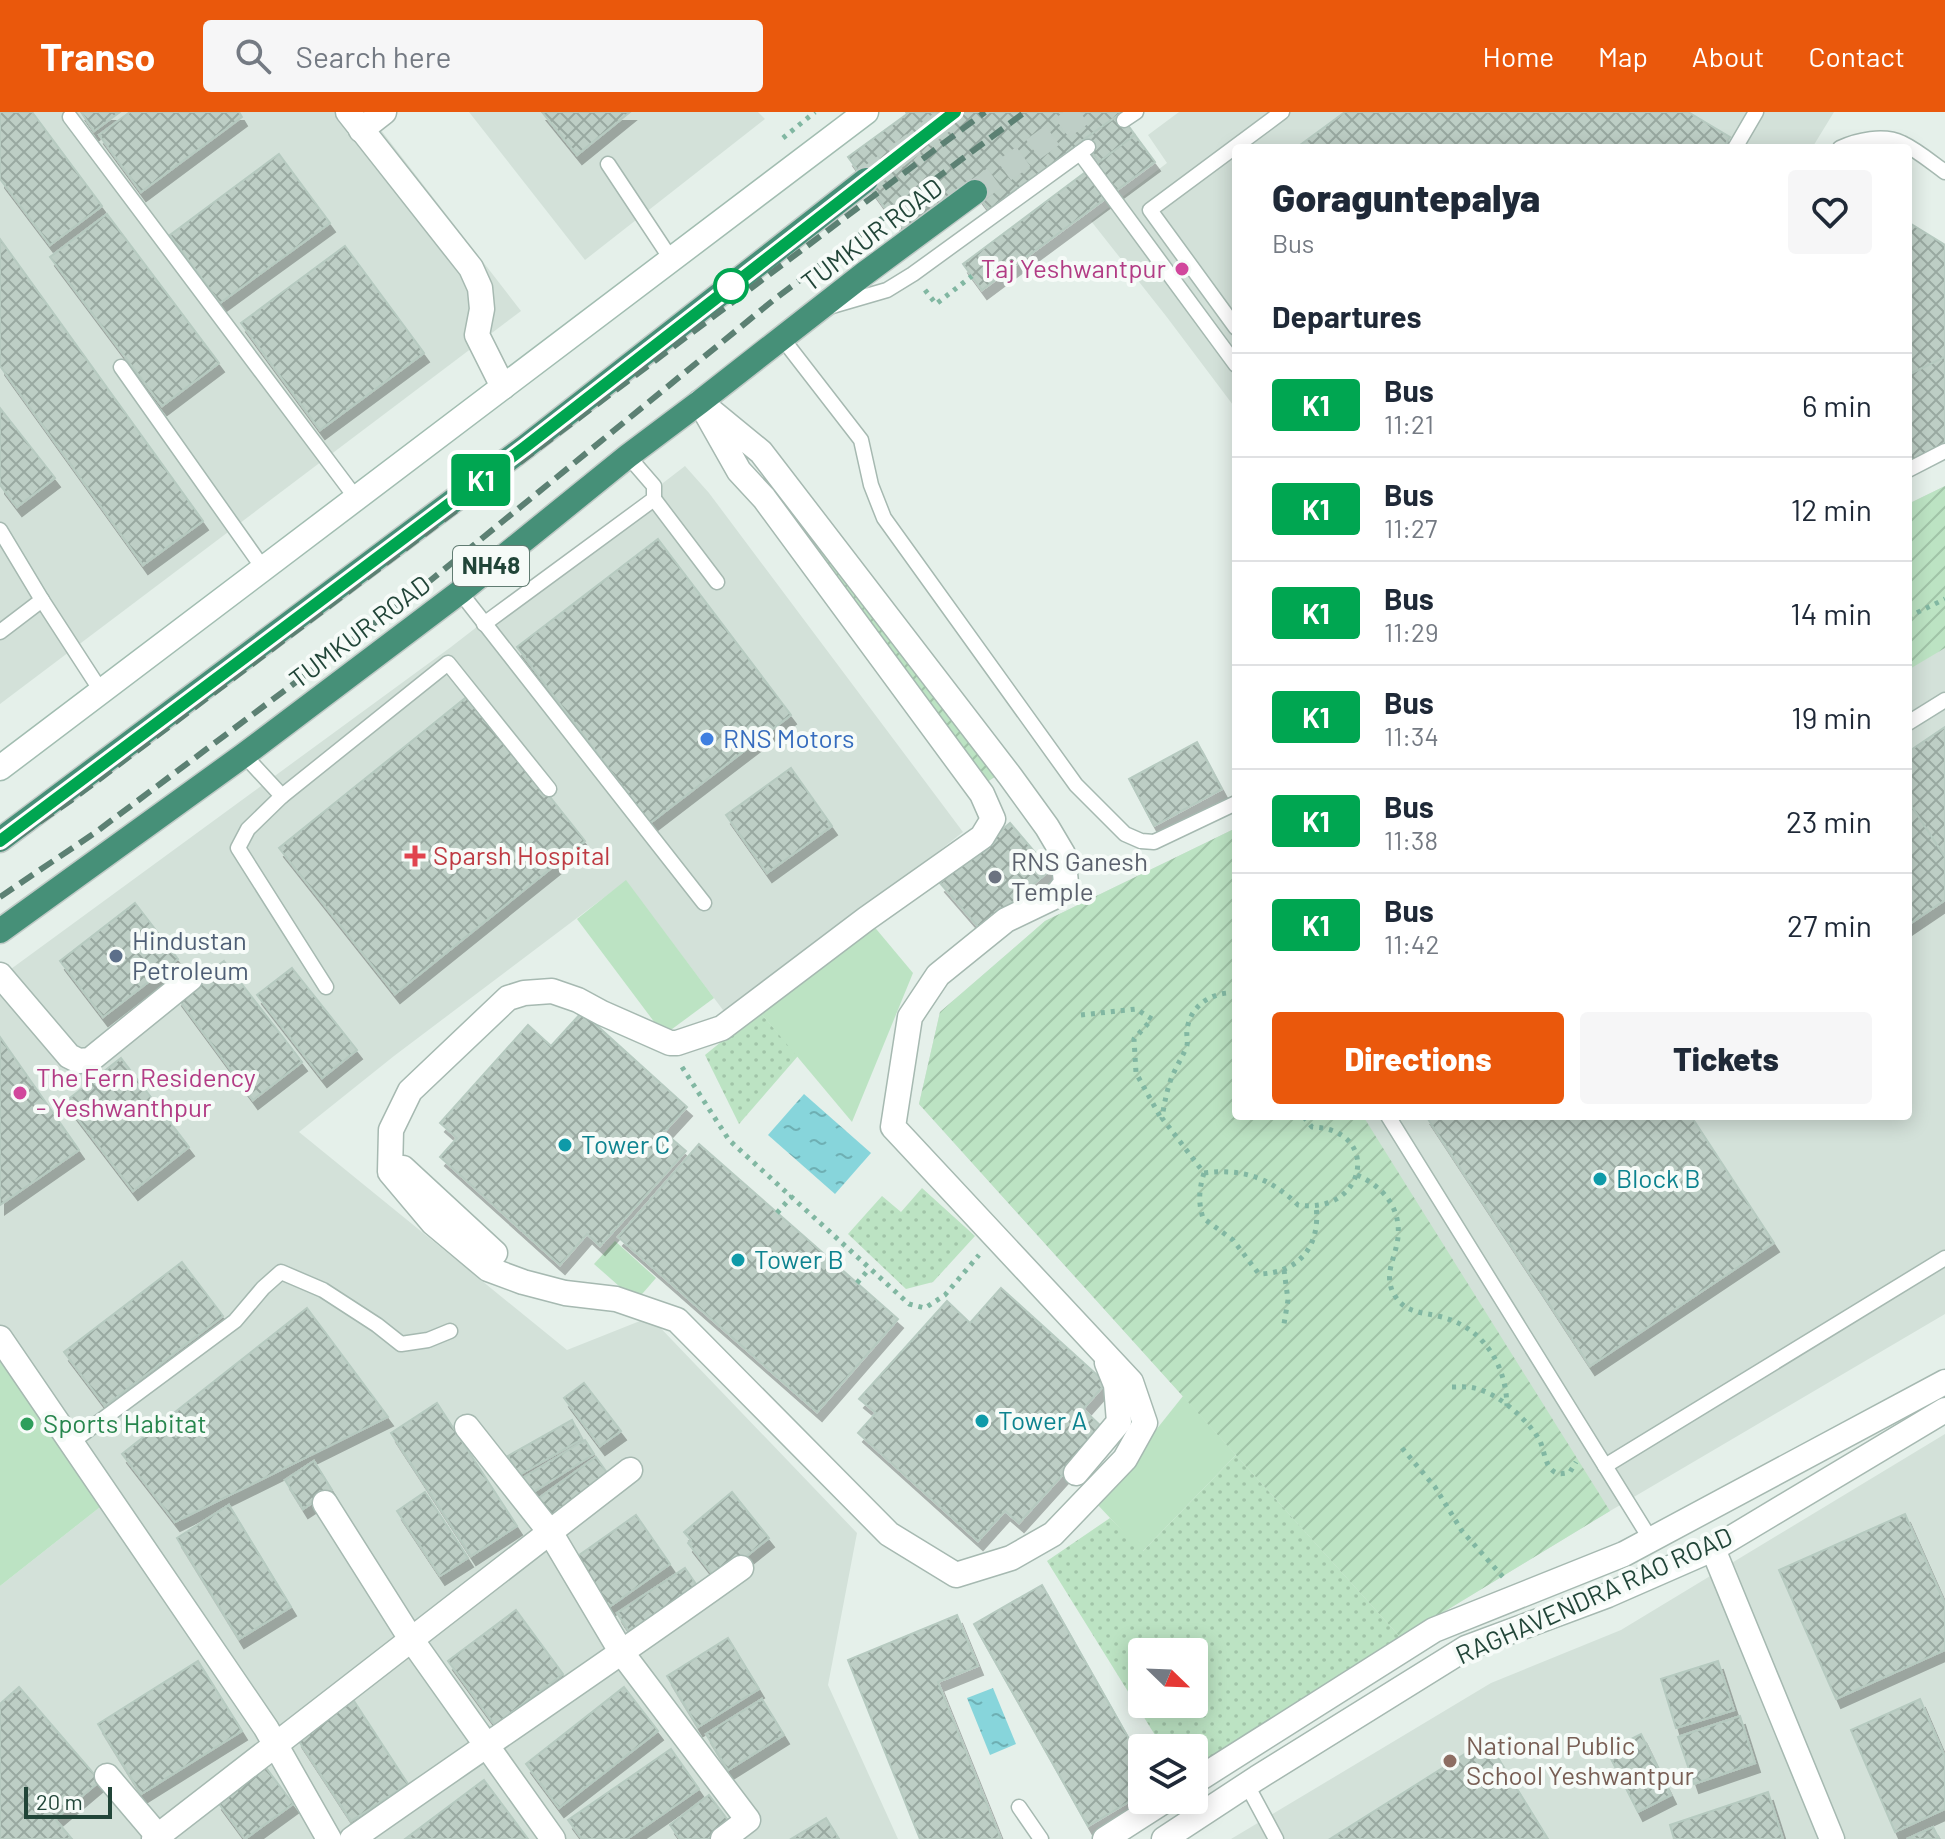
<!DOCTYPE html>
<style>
:root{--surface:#fff;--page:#f6f6f7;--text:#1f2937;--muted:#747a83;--line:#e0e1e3;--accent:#ea580c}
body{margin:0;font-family:Barlow,sans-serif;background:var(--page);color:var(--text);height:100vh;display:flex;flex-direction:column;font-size:30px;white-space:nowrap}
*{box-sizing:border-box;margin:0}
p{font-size:26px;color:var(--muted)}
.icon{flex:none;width:44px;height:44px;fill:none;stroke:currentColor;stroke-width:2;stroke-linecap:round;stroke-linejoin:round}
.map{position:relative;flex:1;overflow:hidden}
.panel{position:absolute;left:1232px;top:32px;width:680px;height:976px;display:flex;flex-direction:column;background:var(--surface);border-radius:8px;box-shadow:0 4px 20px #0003}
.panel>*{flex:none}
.badge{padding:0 16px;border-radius:6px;font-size:28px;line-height:52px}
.needle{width:52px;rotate:113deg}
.fabs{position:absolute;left:1128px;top:1526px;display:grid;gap:16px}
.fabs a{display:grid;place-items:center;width:80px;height:80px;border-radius:8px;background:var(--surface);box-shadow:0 4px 20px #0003;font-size:40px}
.scale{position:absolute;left:24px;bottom:20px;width:88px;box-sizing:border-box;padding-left:8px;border:4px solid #214538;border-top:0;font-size:22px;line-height:28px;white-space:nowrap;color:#214538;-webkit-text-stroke:6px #f6fbf8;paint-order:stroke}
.map>.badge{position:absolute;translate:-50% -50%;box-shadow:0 0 0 4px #fff}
h2{padding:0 40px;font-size:30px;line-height:72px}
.round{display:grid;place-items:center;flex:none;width:84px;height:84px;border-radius:8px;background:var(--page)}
.overview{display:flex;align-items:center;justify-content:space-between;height:136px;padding:0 40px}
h1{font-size:38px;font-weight:800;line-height:60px}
.action{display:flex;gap:16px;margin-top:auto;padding:16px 40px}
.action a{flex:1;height:92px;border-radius:8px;background:var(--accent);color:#fff;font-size:32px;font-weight:800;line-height:92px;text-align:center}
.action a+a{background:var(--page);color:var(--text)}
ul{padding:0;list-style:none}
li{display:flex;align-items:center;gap:24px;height:104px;padding:0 40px;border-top:2px solid var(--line)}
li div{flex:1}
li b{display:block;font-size:30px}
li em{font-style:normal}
li .badge{min-width:88px;font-weight:700;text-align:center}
header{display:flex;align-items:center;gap:48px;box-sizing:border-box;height:112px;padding:0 40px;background:var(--accent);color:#fff}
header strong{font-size:38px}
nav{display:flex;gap:44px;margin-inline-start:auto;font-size:28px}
.search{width:560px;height:72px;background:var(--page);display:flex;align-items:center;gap:20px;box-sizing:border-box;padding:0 28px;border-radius:8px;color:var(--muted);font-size:30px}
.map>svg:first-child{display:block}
.built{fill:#d3e1d9}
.grass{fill:url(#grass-dots);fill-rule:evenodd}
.park{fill:#bce3c3}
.garden{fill:url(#garden-furrows)}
.water{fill:url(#water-ripples)}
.building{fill:url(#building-cross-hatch);stroke:#b6cac0;stroke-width:2;filter:url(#shadow)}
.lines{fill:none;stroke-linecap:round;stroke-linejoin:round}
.trunk-tunnel{stroke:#becec6;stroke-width:24;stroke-dasharray:24 12;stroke-linecap:butt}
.service-casing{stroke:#a6b9b1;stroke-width:17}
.minor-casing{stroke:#a6b9b1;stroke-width:27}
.secondary-casing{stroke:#a2bdb1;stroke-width:27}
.trunk-casing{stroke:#c1cbc7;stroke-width:27}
.path{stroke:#81b7a2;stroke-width:5;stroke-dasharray:4 6;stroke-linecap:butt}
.service{stroke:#fff;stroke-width:14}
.minor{stroke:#fff;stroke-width:24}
.secondary{stroke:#fff;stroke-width:24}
.trunk{stroke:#469078;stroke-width:24}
.rail{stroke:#5c8073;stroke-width:6;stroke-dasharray:16 8;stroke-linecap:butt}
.line-casing{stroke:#fff;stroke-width:18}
.line{stroke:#00a651;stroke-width:12}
.hotel-dot{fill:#d1479c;stroke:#f6fbf8;stroke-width:3}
.stop-dot{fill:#fff;stroke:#00a651;stroke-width:4}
.shop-dot{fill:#3f7fe0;stroke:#f6fbf8;stroke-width:3}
.health-dot{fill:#e0444e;stroke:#f6fbf8;stroke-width:3}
.worship-dot{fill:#6b7280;stroke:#f6fbf8;stroke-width:3}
.service-dot{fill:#5c6f8a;stroke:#f6fbf8;stroke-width:3}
.culture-dot{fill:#0f9aa8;stroke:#f6fbf8;stroke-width:3}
.leisure-dot{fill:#2e9e5b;stroke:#f6fbf8;stroke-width:3}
.education-dot{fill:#8d6e63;stroke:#f6fbf8;stroke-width:3}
.labels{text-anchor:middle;stroke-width:8;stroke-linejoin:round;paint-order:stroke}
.shield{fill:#f6fbf8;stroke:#617c72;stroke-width:2}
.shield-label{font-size:24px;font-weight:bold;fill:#214538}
.street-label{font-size:26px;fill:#214538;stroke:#f6fbf8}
.hotel-label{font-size:26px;fill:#b23c85;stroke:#f6fbf8;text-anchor:end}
.shop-label{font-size:26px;fill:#366cbe;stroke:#f6fbf8;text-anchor:start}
.health-label{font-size:26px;fill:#be3a42;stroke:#f6fbf8;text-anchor:start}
.worship-label{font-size:26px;fill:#5b616d;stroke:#f6fbf8;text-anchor:start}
.service-label{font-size:26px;fill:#4e5e75;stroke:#f6fbf8;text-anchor:start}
.culture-label{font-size:26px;fill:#0d838f;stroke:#f6fbf8;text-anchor:start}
.leisure-label{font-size:26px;fill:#27864d;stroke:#f6fbf8;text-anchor:start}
.education-label{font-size:26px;fill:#785e54;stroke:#f6fbf8;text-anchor:start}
</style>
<header>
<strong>Transo</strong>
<div class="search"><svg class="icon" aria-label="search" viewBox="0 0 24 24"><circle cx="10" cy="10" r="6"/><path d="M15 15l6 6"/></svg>Search here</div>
<nav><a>Home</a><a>Map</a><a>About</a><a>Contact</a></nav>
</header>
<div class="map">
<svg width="1945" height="1727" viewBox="0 0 1945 1727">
<defs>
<pattern id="grass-dots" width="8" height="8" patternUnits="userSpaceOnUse" patternTransform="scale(2)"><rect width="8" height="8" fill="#bce3c3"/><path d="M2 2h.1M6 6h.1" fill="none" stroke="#a1c4a8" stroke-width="1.8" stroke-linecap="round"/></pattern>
<pattern id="garden-furrows" width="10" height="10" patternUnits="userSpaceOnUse" patternTransform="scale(2)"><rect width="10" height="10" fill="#bce3c3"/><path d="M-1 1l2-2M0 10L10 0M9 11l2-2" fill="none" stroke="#a1c4a8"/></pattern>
<pattern id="water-ripples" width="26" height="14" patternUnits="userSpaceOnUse" patternTransform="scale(2)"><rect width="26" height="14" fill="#87d5db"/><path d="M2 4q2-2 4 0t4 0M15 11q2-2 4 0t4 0" fill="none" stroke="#6eafb3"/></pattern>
<pattern id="building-cross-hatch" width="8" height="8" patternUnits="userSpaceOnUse" patternTransform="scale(2)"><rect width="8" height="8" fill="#bdcec5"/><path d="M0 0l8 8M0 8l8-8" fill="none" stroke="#99a9a1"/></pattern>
<filter id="shadow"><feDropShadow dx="5" dy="9" stdDeviation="0" flood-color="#0004"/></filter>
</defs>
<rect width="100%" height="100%" fill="#e5f0ea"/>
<g class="built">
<polygon points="0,0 367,0 521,199 0,592"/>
<polygon points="469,0 758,0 765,7 585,148"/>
<polygon points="1179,0 1834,0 1812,36 1236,36 1236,297 1166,204 1091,109 1167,51 1148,23"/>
<polygon points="685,354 709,381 963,720 729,906 626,769 394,944 299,1020 567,1238 650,1205 857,1421 828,1573 898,1727 0,1727 0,1474 109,1388 0,1235 0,865 451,535"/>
<polygon points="1945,374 1945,1202 1610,1399 1401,1526 919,992 940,900 1045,809 1236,716 1236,1004 1908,1004 1908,392"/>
<polygon points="1945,1322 1945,1727 1231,1727 1491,1571 1621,1518"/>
</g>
<g class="grass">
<polygon points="759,899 798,944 739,1012 705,943"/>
<polygon points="922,1076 975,1124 933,1170 906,1177 848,1122 882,1084 901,1100"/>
<path d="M1236,1343L1401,1526L1194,1657V1636H1163L1047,1449L1110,1406L1143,1439ZM1142,1540H1194V1592H1142Z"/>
</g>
<g class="park">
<polygon points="626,768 714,886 664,923 577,807"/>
<polygon points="872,812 913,861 852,1010 759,899"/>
<polygon points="615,1129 656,1166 636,1189 594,1152"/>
<polygon points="0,1235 109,1388 0,1474"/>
<polygon points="1183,1284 1236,1343 1142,1440 1097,1392"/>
</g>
<g class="garden">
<polygon points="778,365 997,663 986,671 767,373"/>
<polygon points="1945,374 1945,536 1908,558 1908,392"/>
<polygon points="1236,716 1236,1004 1363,1004 1610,1399 1401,1526 919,992 940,900 1045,809"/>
</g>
<g class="water">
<polygon points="804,982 871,1041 835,1082 768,1023"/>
<polygon points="993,1576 1016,1632 990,1643 967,1586"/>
</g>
<g class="building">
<polygon points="0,0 32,0 102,94 50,133 0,67"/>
<polygon points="81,0 120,0 94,19"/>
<polygon points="130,0 239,0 242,5 141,80 99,23"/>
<polygon points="542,0 630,0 577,43"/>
<polygon points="906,0 1123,0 989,98 968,70 902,119 848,45 907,2"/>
<polygon points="1345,0 1688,0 1730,25 1723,36 1296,36"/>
<polygon points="1120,2 1135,23 1100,51 1083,28"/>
<polygon points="1135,23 1155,50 982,178 963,152"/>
<polygon points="279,42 330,111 220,191 170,123"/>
<polygon points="107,102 219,251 162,294 50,145"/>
<polygon points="1908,110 1945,133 1945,245 1908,263"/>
<polygon points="0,127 203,409 143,453 0,254"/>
<polygon points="345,134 424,241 320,318 241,211"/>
<polygon points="1945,245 1945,335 1908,353 1908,263"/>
<polygon points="0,296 55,366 17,395 0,373"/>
<polygon points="658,427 791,603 650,711 517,535"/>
<polygon points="469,583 585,729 395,882 279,736"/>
<polygon points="1945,615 1945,745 1908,689 1908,640"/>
<polygon points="1197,630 1222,677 1154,714 1129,667"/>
<polygon points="791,656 832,714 767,761 726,703"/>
<polygon points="1908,689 1945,745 1945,788 1908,813"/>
<polygon points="1010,711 1050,758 981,818 940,771"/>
<polygon points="135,791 178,847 103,905 60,849"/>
<polygon points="224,849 302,950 253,988 177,885"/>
<polygon points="292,856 357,938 322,966 257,883"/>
<polygon points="582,900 687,995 664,1020 686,1039 600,1134 587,1122 560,1153 440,1045 457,1026 440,1011 528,913 551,934"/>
<polygon points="0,925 79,1038 0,1093"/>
<polygon points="121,946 189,1035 133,1079 65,990"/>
<polygon points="1426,1004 1691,1004 1774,1131 1590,1254"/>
<polygon points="699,1032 898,1207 817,1300 618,1125"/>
<polygon points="182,1150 223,1204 105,1294 64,1240"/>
<polygon points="1001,1176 1106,1271 1083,1297 1104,1317 1019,1411 1005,1399 978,1429 858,1321 876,1301 859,1287 947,1189 970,1211"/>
<polygon points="307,1196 388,1305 175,1410 122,1342"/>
<polygon points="584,1271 621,1319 600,1334 564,1286"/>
<polygon points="437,1291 517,1414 471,1444 391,1321"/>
<polygon points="572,1308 582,1327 519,1363 508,1344"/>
<polygon points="585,1328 594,1342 530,1382 521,1367"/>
<polygon points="596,1345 610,1365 546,1411 532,1391"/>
<polygon points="314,1349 332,1378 303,1397 285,1368"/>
<polygon points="425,1380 468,1446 440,1464 397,1399"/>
<polygon points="732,1380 769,1426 717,1468 688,1431 691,1428 684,1420"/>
<polygon points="229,1393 291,1495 239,1527 177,1426"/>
<polygon points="1905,1402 1945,1492 1945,1538 1836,1587 1779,1458"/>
<polygon points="636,1403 670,1452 609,1495 575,1446"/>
<polygon points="685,1456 702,1481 634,1527 617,1501"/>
<polygon points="1042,1473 1142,1650 1142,1682 1088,1714 974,1512"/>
<polygon points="516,1498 563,1562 495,1613 448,1549"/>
<polygon points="957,1503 978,1554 938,1570 1001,1727 920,1727 848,1548"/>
<polygon points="728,1526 759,1577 698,1615 667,1564"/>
<polygon points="198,1549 242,1619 141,1682 98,1612"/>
<polygon points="1718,1549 1734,1598 1676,1616 1661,1567"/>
<polygon points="19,1575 100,1669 55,1707 72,1727 0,1727 0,1592"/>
<polygon points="624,1575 658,1619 559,1696 526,1652"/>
<polygon points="762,1587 784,1623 728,1658 706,1622"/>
<polygon points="1920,1587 1945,1645 1945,1697 1895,1720 1851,1618"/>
<polygon points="354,1589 408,1672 351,1709 297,1626"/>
<polygon points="1740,1604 1755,1651 1694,1672 1678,1625"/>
<polygon points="1641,1622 1671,1683 1638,1700 1607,1639"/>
<polygon points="1487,1628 1548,1727 1330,1727"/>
<polygon points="671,1637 699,1677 627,1727 582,1727 568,1708"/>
<polygon points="264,1653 293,1692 245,1727 217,1689"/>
<polygon points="484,1668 528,1727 405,1727"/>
<polygon points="1768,1680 1783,1727 1674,1727 1670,1713"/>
<polygon points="709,1683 730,1711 709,1727 680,1727 670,1713"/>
<polygon points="826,1706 839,1727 791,1727"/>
<polygon points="1933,1715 1939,1727 1907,1727"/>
</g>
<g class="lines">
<g class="trunk-tunnel">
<polyline points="866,68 955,0"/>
<polyline points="975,80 1084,0"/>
</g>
<g class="service-casing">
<g id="service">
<polyline points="70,5 356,386"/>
<polyline points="1124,8 1136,0"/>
<polyline points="1735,36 1756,0"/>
<path d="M1840,36C1857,28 1884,22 1902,31C1917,38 1931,50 1945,60"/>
<polyline points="1080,41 1236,253"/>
<polyline points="608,52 671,147"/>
<polyline points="832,194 887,178 913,162 1088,35"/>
<polyline points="1236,216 1150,98 1282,0"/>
<polyline points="782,226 861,328 871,373 884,406 1076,673 1125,722 1141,729 1154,730 1236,691"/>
<polyline points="121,255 263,456"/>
<polyline points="1908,358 1945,339"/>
<polyline points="654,387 717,470"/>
<polyline points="0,418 42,488 101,579"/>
<polyline points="460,480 704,791"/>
<polyline points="484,512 654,387 654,374 628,344"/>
<polyline points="0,520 42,488"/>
<polyline points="1908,611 1945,588"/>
<polyline points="244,643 282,684 448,551 549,677"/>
<polyline points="282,684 248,717 238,736 326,875"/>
<polyline points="1388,1004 1651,1428"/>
<polyline points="72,1330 235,1209 263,1176 281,1160 323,1178 377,1213 401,1232 428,1228 450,1219"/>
<polyline points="1605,1354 1945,1146"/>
<polyline points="1247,1673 1276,1727"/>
<polyline points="1019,1695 1041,1727"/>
</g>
</g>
<g class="minor-casing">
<g id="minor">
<polyline points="348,0 471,156 480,176 482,197 477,223 503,275"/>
<polyline points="361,18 384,0"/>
<polygon points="700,290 761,340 1010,664 1047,715 1063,742 1066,771 1056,784 1006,808 938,863 910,905 893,1015 1131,1270 1145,1311 1125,1347 1053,1422 1011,1446 956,1463 889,1422 677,1208 616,1187 565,1181 523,1170 488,1157 433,1111 390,1060 391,1018 410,979 508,886 524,881 552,879 578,888 602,901 670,931 677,931 722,916 866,807 982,725 993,707 982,682 764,386 739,359"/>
<polyline points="0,863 69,944 79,949 90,948 190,867"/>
<polyline points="403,1056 495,1141"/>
<polyline points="0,1226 266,1616 329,1727"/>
<polyline points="467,1315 550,1420 622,1541 748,1708 723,1727"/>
<polyline points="1076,1361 1119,1310 1116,1273 1107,1251"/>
<polyline points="325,1391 411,1527 553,1727"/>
<polyline points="1713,1437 1832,1727"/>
<polyline points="107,1664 158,1724"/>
<polyline points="1194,1670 1434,1518 1624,1442 1945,1270"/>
<polyline points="154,1727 630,1358"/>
<path d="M352,1727C481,1636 613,1548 741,1456"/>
<polyline points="1105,1727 1166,1688"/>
<polyline points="1164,1727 1257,1666 1466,1536 1608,1483 1713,1437 1945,1298"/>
</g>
</g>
<g class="secondary-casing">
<polyline id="secondary" points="0,656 866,0"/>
</g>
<g class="trunk-casing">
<g id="trunk">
<polyline points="0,728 525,335 866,68"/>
<polyline points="0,819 244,643 460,480 628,344 700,290 864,162 975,80"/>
</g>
</g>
<g class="path">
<polyline points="783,26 815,0"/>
<polyline points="925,178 936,192 972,164"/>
<polyline points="1908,505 1945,487"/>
<path d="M1236,881C1213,879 1190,893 1187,918C1186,925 1189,930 1186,936C1181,948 1174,958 1170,970C1166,982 1164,994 1162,1006L1204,1061C1243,1056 1270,1066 1298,1093C1367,1103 1382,1017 1312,1015L1303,1004"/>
<polyline points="1081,903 1136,897 1152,907 1134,927 1136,961 1161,1006"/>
<polyline points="682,955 729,1028 909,1192 925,1196 945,1183 979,1143"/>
<path d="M1204,1061C1199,1077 1198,1090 1203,1106L1233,1128L1259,1162C1299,1161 1321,1134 1316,1094"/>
<path d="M1357,1063C1382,1074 1401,1095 1398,1125C1396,1146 1382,1163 1395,1184C1406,1201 1421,1200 1438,1204C1482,1214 1506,1251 1507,1294"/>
<polyline points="777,1101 792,1084"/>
<polyline points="1284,1158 1288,1188 1284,1212"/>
<polyline points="857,1171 870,1156"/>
<path d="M1452,1275C1461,1275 1469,1274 1478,1277C1500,1283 1529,1309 1540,1329C1544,1338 1545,1352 1552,1358C1557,1363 1563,1362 1570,1360L1576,1350"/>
<polyline points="1402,1336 1435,1375 1462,1419 1503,1465"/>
</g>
<use href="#service" class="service"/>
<use href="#minor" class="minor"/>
<use href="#secondary" class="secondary"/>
<use href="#trunk" class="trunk"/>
<g class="rail">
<polyline points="0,737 73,687 985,0"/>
<polyline points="0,785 96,720 420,477 776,186 1025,0"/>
</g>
</g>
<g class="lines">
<g class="line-casing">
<polyline id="line" points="0,729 525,335 955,0"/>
</g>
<use href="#line" class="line"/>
</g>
<g class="hotel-dot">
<circle cx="1182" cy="157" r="8"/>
<circle cx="20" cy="981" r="8"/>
</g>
<circle class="stop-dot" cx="731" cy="174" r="16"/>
<circle class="shop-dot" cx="707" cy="627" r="8"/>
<path class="health-dot" d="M411 732h8v8h8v8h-8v8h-8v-8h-8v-8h8z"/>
<circle class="worship-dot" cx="995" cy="765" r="8"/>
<circle class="service-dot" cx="116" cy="844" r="8"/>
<g class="culture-dot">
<circle cx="565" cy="1033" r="8"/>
<circle cx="1600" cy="1067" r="8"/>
<circle cx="738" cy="1148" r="8"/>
<circle cx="982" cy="1309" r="8"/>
</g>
<circle class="leisure-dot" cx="27" cy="1312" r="8"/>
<circle class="education-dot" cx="1450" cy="1649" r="8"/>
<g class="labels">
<rect class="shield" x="453" y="434" width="76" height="40" rx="6"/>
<g class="shield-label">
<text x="491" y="462">NH48</text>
</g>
<g class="street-label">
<text transform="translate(872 123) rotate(-37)" y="9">TUMKUR ROAD</text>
<text transform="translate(360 520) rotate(-37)" y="9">TUMKUR ROAD</text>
<text transform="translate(1594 1484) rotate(-24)" y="9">RAGHAVENDRA RAO ROAD</text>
</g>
<g class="hotel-label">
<text x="1166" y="166">Taj Yeshwantpur</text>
<text x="36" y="975" text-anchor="start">The Fern Residency<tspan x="36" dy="30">- Yeshwanthpur</tspan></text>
</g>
<g class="shop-label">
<text x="723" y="636">RNS Motors</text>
</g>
<g class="health-label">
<text x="433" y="753">Sparsh Hospital</text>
</g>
<g class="worship-label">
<text x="1011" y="759">RNS Ganesh<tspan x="1011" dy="30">Temple</tspan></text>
</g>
<g class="service-label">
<text x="132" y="838">Hindustan<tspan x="132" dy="30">Petroleum</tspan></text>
</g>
<g class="culture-label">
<text x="581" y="1042">Tower C</text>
<text x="1616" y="1076">Block B</text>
<text x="754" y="1157">Tower B</text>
<text x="998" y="1318">Tower A</text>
</g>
<g class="leisure-label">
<text x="43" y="1321">Sports Habitat</text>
</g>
<g class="education-label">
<text x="1466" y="1643">National Public<tspan x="1466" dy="30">School Yeshwantpur</tspan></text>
</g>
</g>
</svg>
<div class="fabs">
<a><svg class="needle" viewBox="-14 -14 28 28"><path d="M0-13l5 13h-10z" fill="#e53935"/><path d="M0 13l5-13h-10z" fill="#747a83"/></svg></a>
<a><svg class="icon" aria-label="layers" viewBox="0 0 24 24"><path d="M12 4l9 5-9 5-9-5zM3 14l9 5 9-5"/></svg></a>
</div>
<div class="scale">20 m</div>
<b class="badge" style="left:481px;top:368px;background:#00a651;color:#fff">K1</b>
<section class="panel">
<div class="overview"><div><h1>Goraguntepalya</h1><p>Bus</p></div><a class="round"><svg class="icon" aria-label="heart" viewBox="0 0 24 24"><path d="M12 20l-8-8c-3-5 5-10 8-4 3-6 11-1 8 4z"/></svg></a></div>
<h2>Departures</h2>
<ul>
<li><span class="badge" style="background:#00a651;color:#fff">K1</span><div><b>Bus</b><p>11:21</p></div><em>6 min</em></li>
<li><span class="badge" style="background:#00a651;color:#fff">K1</span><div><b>Bus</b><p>11:27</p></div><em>12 min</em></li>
<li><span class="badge" style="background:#00a651;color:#fff">K1</span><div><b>Bus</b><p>11:29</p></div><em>14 min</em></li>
<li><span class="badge" style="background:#00a651;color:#fff">K1</span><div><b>Bus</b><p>11:34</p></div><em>19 min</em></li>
<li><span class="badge" style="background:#00a651;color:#fff">K1</span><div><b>Bus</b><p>11:38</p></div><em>23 min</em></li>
<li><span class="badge" style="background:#00a651;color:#fff">K1</span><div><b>Bus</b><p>11:42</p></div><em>27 min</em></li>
</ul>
<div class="action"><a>Directions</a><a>Tickets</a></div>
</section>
</div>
